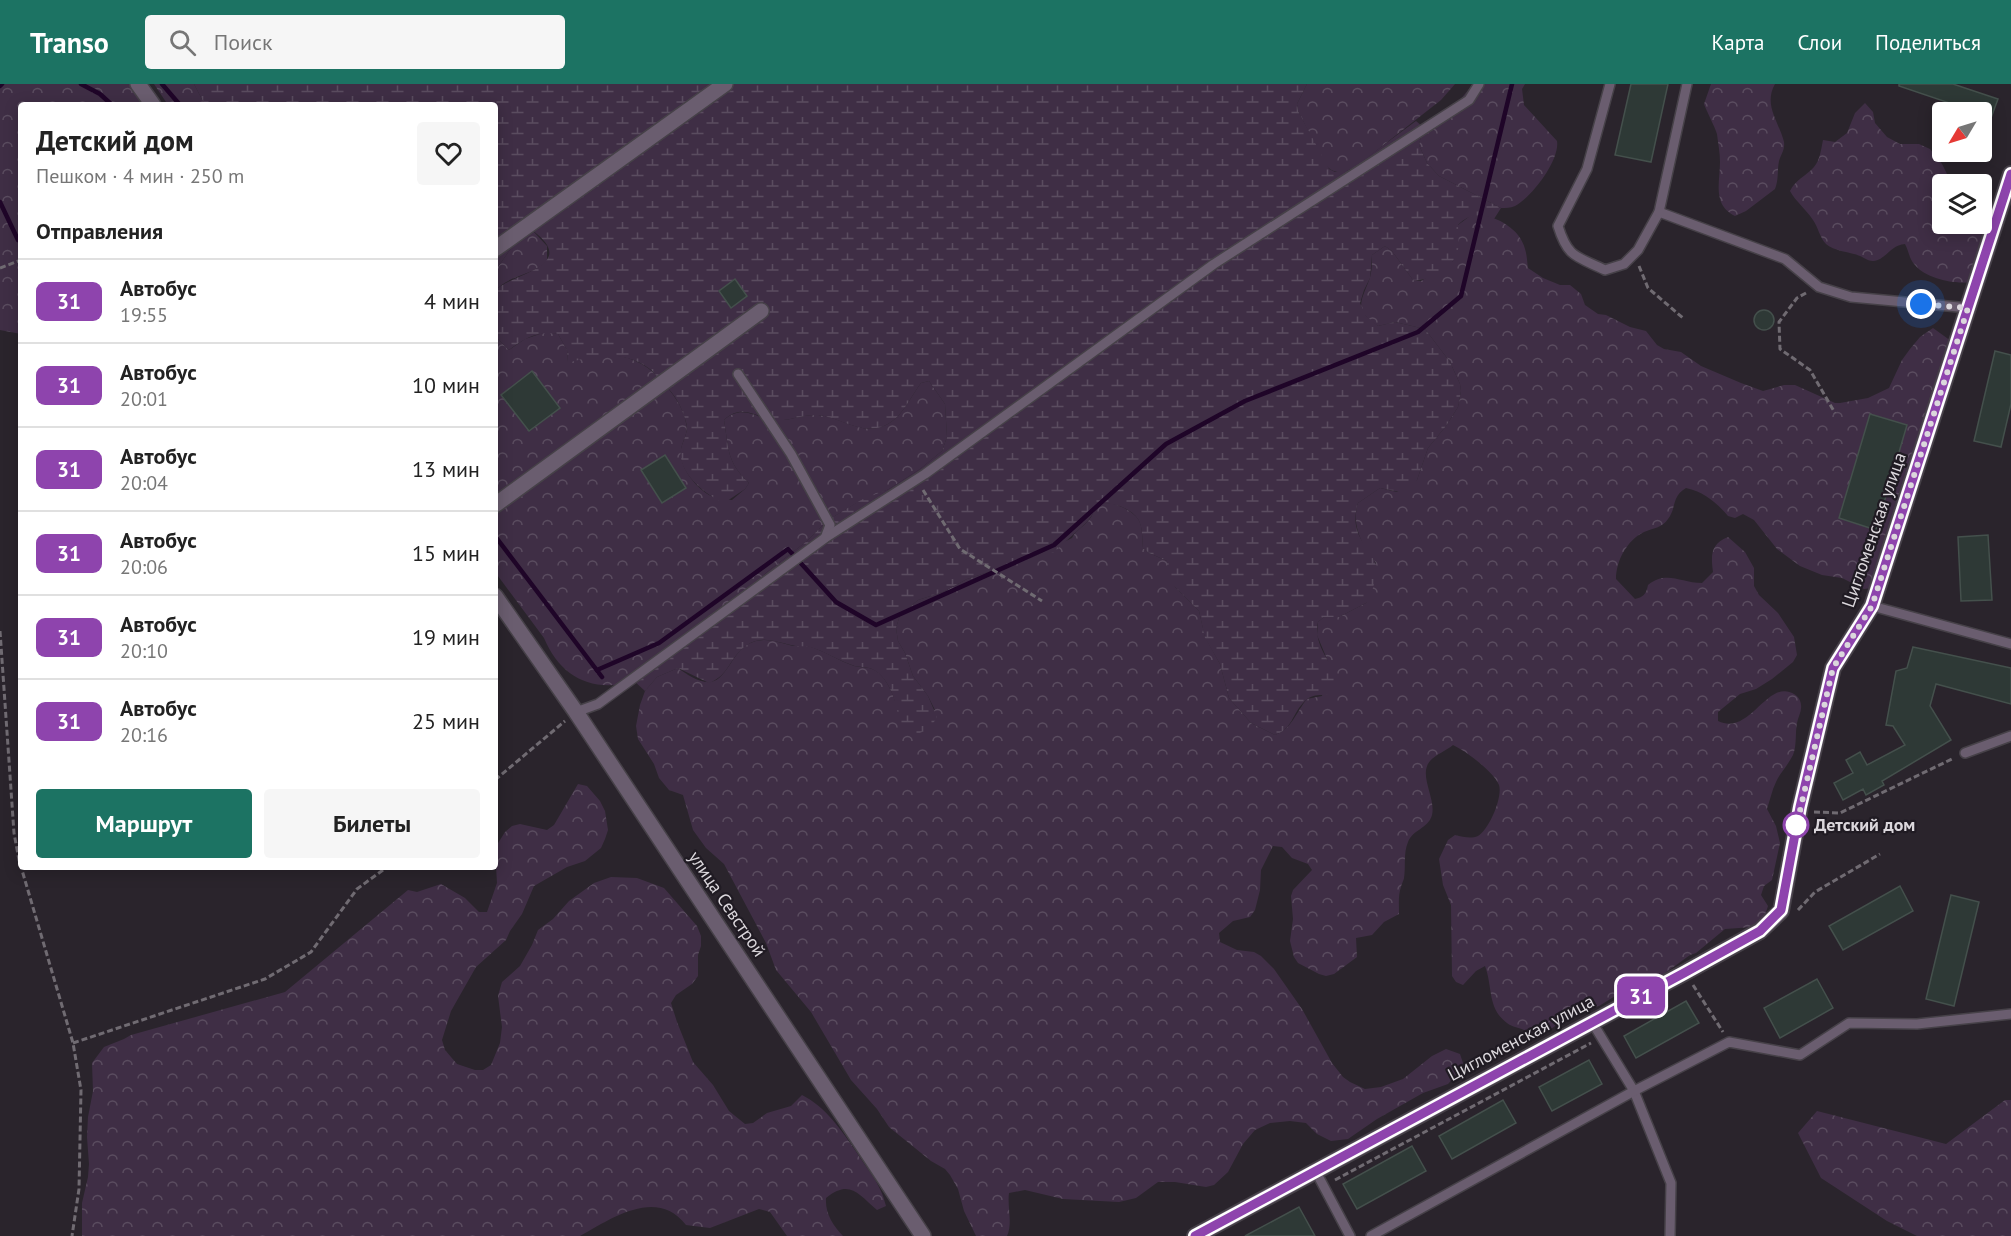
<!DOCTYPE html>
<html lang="ru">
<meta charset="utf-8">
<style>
:root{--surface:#fff;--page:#f6f6f6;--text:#222;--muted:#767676;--line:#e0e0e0;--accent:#1c7363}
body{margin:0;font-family:"PT Sans",sans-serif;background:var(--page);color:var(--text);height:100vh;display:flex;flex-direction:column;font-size:22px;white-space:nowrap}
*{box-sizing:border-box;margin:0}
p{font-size:20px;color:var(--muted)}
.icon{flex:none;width:33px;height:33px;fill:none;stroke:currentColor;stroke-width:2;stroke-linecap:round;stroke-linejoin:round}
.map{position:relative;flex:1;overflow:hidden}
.drawer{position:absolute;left:18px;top:18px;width:480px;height:768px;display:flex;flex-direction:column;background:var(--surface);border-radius:6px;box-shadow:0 3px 15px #0003}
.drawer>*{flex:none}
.badge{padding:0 12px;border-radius:9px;font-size:21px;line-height:39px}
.needle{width:39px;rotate:232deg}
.fabs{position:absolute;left:1932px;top:18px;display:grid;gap:12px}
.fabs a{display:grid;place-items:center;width:60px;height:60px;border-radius:6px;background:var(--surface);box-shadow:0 3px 15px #0003;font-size:30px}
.you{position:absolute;width:30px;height:30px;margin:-15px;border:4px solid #fff;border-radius:50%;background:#1a73e8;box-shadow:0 0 0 9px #1a73e833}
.map>.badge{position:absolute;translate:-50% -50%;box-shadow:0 0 0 3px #fff}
h2{padding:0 18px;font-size:22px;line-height:54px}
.round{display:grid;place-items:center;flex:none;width:63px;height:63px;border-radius:6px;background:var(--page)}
.headline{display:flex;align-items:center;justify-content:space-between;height:102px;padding:0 18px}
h1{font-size:28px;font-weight:700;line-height:45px}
.primary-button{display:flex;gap:12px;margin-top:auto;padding:12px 18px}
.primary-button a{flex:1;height:69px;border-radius:6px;background:var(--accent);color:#fff;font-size:24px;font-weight:700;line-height:69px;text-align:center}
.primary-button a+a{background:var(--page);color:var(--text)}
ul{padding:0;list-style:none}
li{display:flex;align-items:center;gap:18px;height:84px;padding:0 18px;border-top:2px solid var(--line)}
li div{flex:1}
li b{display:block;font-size:22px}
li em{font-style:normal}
li .badge{min-width:66px;font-weight:700;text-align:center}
header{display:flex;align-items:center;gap:36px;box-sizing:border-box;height:84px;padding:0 30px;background:var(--accent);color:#fff}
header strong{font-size:28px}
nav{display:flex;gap:33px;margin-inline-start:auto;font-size:21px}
.search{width:420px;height:54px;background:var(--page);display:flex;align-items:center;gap:15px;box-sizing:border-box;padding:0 21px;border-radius:6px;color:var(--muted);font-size:22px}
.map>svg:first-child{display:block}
.forest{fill:url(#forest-crowns)}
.wetland{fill:url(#wetland-marsh)}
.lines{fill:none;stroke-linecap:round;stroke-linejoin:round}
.stream{stroke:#1f0528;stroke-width:4.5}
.building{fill:#2e3936;stroke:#44504c;stroke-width:1.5}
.service-casing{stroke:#464148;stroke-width:12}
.minor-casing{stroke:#464148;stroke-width:18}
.path{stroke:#706b72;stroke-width:3;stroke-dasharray:6 3;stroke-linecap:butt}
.service{stroke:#6a5d6f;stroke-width:9}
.minor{stroke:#6a5d6f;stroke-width:15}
.line-casing{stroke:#fff;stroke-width:14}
.line{stroke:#8e44ad;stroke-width:9}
.walk{stroke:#dbd7dc;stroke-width:6;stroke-dasharray:0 10.8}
.stop-dot{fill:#fff;stroke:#8e44ad;stroke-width:3}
.labels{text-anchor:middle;stroke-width:4.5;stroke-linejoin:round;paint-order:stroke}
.street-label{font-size:18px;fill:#dbd7dc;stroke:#201b23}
.stop-label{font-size:18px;font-weight:bold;fill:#dbd7dc;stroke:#201b23;text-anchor:start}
</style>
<header>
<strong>Transo</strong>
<div class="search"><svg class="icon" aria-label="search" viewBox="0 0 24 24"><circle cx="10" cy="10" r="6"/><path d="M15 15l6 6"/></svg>Поиск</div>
<nav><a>Карта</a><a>Слои</a><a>Поделиться</a></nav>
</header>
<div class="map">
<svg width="2011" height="1152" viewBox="0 0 2011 1152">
<defs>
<pattern id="forest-crowns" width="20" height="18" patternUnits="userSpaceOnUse" patternTransform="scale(1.5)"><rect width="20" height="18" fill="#3f2e45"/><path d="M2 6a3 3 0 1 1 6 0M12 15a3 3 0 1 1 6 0" fill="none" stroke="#5a4c5f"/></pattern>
<pattern id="wetland-marsh" width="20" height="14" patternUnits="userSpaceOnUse" patternTransform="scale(1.5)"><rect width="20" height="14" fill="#3f2e45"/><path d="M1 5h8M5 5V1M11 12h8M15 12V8" fill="none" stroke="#5a4c5f"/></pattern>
</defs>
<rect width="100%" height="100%" fill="#2a242c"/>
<g class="forest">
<polygon points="0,0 129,0 143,21 21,21 21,250 0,246"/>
<polygon points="154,0 194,0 205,21 168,21"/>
<path d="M1307,0H1455L1441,16L1358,81C1346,89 1334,92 1325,80L1298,27L1297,20Z"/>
<path d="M1473,0H1525L1522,5L1524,21L1557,57C1560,76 1532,113 1515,122C1510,124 1506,124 1501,124L1439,92L1427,79L1419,61L1423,43L1430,35L1460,16Z"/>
<path d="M1711,0H1775C1763,21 1779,38 1784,58C1785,66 1781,70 1779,77C1777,86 1779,95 1775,105L1746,127L1735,132C1712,121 1720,98 1720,78C1720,68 1718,59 1717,50C1716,45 1706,26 1704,20Z"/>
<path d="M1865,19L1873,28L1875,39L1887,53L1900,60H1919L1930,65L1942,80L1952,100H1942V140H1982V122L1989,141L1970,198C1956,201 1925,194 1915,181C1909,175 1909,167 1905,160C1890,161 1886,176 1873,177C1868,177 1865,174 1860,172C1851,168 1833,167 1826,160C1820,154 1818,143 1813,136C1806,125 1796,118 1790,107C1795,96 1806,92 1814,83C1820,76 1821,66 1823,56L1835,58L1847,49L1855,29Z"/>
<path d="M1478,130C1498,133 1520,145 1525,165C1527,171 1527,178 1528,184L1543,194L1560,201H1570L1581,210L1585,221L1598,230L1606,231L1630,243L1646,247L1657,261L1664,265L1681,268L1701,282L1741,299L1763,307L1784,301H1795L1835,319H1840L1868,314L1889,304L1902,276L1910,265L1920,253L1933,244L1951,257L1907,390L1906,402L1872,504L1864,505L1842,494L1822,491L1800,482L1777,465L1754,436L1743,430L1735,434L1728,432C1716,418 1704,408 1686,404C1671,413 1677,423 1668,435C1662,444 1653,444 1644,448C1627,456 1616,477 1616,495L1635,515C1643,513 1646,511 1648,501C1667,486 1680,499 1702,499L1713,488C1711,472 1710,460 1728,453L1745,468L1754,484V502L1759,511L1778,529L1794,553L1797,571L1793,578L1772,595L1756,605L1740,610L1718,628V637C1750,653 1767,594 1794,610C1798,612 1801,617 1801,621C1802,627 1798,633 1797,639C1795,649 1797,661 1793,671C1788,681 1780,689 1776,698C1772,706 1770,716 1767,725L1776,742L1780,759L1772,796L1764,802L1761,811L1768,822L1764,834L1753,843L1725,845L1696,869L1690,871L1661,892L1620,909L1599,922L1571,926C1550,942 1561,947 1529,949C1522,943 1513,944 1507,939C1487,924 1493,903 1485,882L1476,887L1463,901L1456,898L1452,892L1451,821L1443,801L1439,775L1448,756L1455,751C1463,753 1471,755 1478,752C1489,746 1503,713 1499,701C1494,688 1466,667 1453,661C1447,666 1435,671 1430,677C1418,691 1436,714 1432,731C1428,745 1413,745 1408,758C1403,770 1406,782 1404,794C1404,795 1401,802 1401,803C1398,811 1399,821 1399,830L1384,838L1372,851L1356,854L1357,873L1334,890L1326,892L1319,890L1298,879L1294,873L1290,857L1293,835L1291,812L1293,806L1312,786L1308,780L1292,774L1282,763L1273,762L1261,786L1260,806L1255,826L1250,833L1233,837L1219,849L1220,858L1237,866L1254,868L1261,872L1274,885L1302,925L1332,979L1343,993L1350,998L1365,1005L1381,1003L1403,995L1432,972L1446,965L1460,970L1463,979L1460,987L1448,1000L1423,1009L1377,1035L1348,1055L1331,1057L1317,1050L1306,1039L1290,1037L1270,1039L1255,1046L1243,1060L1228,1088L1214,1101L1206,1103L1175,1098H1158L1136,1114L1119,1118L1063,1115L1025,1106L1009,1109C1007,1123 1013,1139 1007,1152H976L964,1127L958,1105L950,1091L945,1085L931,1077L889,1043L877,1025L851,996L811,928L776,886L766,859L724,780L706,764L693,746L683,711L669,706L659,694L654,680L638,655L636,642L640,621L645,607L657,593L678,584C686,590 701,600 711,598C728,595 733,564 753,558C768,553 779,559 793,562C798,562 803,562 807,562C821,565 839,577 854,582C861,584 869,582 876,587C885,593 892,607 895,617L935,626L928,612L913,592L905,569L898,557L896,544L900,531L918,516L943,508L967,495L1031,474L1072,454C1076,446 1083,443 1089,436C1093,432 1094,424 1099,421C1110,415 1132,426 1138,435C1143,442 1142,455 1143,464L1149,469L1167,477L1175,503L1199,527L1205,553L1220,580L1229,614L1251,639L1275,651C1292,645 1296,628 1307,615L1322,612L1329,580L1317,551L1318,538L1324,533H1339L1366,519L1372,506L1376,479C1362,461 1351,442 1358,419L1380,404L1397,408L1417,396L1428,364L1446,342L1458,323L1461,307L1460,300L1450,278L1425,245L1395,238L1378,242C1356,227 1359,221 1368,199C1372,191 1372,180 1372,171L1385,162L1392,167L1413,196L1421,197L1453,177L1458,141L1470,132Z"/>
<path d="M524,146H532L547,162V177C532,192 508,191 495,207V187Z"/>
<path d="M546,248L558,250L567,266L568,278C604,267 635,267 661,296C672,309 683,322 686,339C689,349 682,357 681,366C679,384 696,403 709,411C716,415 725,415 732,416L745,405L749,399C726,377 729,365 724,336C743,319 756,335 776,336C790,337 804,330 818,331C839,333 860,350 881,343C901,337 909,315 921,299L929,297L945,320L947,353L942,367L920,385L889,405L855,420L828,436L807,457L767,488L739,514L623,600C585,606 559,589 544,554L495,488V252L509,266L525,255Z"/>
<path d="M578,700L587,702L600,717L605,727L608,746L605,755L601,764L585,777L567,783L534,802L522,830L510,847L506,856L476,883L451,927L442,956L445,966L457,980L475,986H483L491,981L500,959L502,943L498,912L502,898L520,882L532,861L538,846L553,835L569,817L594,799L611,793L637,794L664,804L697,842L701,852V862L698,871V892L692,900L676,911L671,919L677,938L693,978L713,1001L729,1027L745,1040L753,1039L767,1029L791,1022L802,1011C826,1023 842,1047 857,1069C869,1088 880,1098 886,1122L877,1126C858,1110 850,1095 826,1114C825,1130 833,1141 843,1152H787L770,1128L759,1125L710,1144L686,1141C657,1103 612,1134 580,1152H82V1119L88,1093L89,1080L87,1053L88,1033L93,1007L92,979L104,963L124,955L131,951L285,908L408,806L417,808L441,800L465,814L479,828H487L497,799L495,764L505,748L512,742L520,740L547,746L554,741Z"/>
<polygon points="2005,1016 2011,1016 2011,1152 1917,1152 1887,1137 1821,1094 1798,1049 1817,1027 1946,1060"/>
</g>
<path class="wetland" d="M194,0H1307L1297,20L1298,27L1329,85L1335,88L1350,86L1416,37L1423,43L1419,61L1427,79L1439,92L1501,124L1494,135C1480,129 1469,130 1458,141C1458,151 1460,160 1457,170C1452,184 1427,198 1413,196L1392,167L1385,162L1372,171L1370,194L1364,206L1360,219L1366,232L1378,242L1395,238L1425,245L1450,278L1460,300L1461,307L1458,323L1446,342L1428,364L1417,396L1412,404L1405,409L1380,404L1358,419C1348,453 1370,460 1378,486L1370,514L1366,519L1339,533H1324L1318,538C1313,557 1328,578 1339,592C1331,623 1319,603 1305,617C1292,629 1293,645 1275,651L1251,639L1229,614L1220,580L1205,554L1199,527L1168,496L1167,477L1149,469L1143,464C1142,455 1143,443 1138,435C1131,424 1112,418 1100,420L1087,438L1053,469L1045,467L1031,474L967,495L943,508L918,516L900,531L896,544L898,557L905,569L913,592L928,612L937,633C932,645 911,659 901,643C899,640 899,634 898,630C895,615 889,595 874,586C868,582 859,584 852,581C838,576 824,567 810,563C804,562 797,563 791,561C776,558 762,551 747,561C729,573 730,591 709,599L678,584L657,593L645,607L632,595L739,514L767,488L807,457L828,436L861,416L889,405L920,385L942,367L947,353L945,320L929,297L921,299C909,315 901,337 881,343C860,350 838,333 818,331C804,330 790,337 776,336C757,335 743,318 724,336C729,365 726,377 749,399L745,405L724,419C706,411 677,389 681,365C683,356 689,348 686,338C682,323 675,310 663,299C658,294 654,287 647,283C625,267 592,271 568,279L567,266L558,250C537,247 525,254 509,266L495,252V207C510,189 582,183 532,146H524L495,187V21H205Z"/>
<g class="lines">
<g class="stream">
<polyline points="81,0 100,10 112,21"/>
<polyline points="162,0 180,21"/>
<polyline points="0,2 2,0"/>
<polyline points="0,118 18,156 21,157"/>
<polyline points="495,452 602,593"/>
<polyline points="597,586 659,559 788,465 836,518 876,541 1054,461 1166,360 1245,317 1418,248 1461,212 1512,0"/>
</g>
</g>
<g class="building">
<polygon points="1631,0 1668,0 1651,78 1615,71"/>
<polygon points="1899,0 1953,0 1998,15 1991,34 1982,30 1982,28 1976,28 1899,2"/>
<polygon points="735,195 747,212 731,224 719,207"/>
<circle cx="1764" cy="236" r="10"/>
<polygon points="1995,267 2011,271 2011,320 2001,363 1974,357"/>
<polygon points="532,287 560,324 529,347 501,311"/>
<polygon points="1870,330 1907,341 1876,446 1839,434"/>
<polygon points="665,371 686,404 662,419 641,386"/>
<polygon points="1988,451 1992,516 1961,517 1958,453"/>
<polygon points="1913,563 2011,584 2011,620 1936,600 1930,622 1951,656 1882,697 1884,701 1866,711 1863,705 1843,716 1834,699 1853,689 1846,676 1860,668 1867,681 1905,661 1893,642 1886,641 1896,587 1907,584"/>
<polygon points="1900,802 1913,827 1843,866 1829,842"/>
<polygon points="1951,811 1979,818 1954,922 1926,915"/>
<polygon points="1817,895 1833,924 1780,954 1764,924"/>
<polygon points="1686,917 1699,939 1636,974 1624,952"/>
<polygon points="1589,976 1602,1000 1552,1027 1539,1003"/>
<polygon points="1503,1016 1516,1039 1452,1075 1439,1052"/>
<polygon points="1412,1062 1426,1087 1357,1125 1343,1100"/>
<polygon points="1299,1123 1315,1152 1245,1152"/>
</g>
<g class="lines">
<g class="service-casing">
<g id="service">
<path d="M1610,0L1587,85L1558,142C1568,174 1576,172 1605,186L1624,180L1638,166L1659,128L1687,0"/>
<polyline points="1659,128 1785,175 1819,203 1851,213 1969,224"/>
<polyline points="738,290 791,370 830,441 825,454"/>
<polyline points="1872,522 2011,560"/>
<polyline points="576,628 598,620 825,454 925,390 1214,180 1469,16 1479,0"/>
<polyline points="1965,669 2011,652"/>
<polyline points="1592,938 1634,1007 1671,1099 1670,1152"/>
<polyline points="1315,1086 1350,1152"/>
<polyline points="1371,1152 1634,1007 1729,958 1800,971 1849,939 1917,940 2011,930"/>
</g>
</g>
<g class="minor-casing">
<g id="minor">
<polyline points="138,0 153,21"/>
<polyline points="495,165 725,0"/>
<polyline points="495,421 761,227"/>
<polyline points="495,512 576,628 923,1152"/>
<polyline points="1195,1152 1684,889 1760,847 1781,827 1800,723 1833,584 1872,522 2011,90"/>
</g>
</g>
<g class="path">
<polyline points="1639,182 1648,204 1683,234"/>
<polyline points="0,184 21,176"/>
<polyline points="1806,209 1797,214 1779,238 1780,265 1810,286 1835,329"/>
<polyline points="923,406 960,465 1042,517"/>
<polyline points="0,547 14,749 19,776 73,959 81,1006 79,1105 72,1152"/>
<polyline points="495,696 565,637"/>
<polyline points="1814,728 1840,729 1954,674"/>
<polyline points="1798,826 1815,808 1880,770"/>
<polyline points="1693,901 1723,948"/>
<polyline points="73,959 265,895 311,868 357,805 387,783"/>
<polyline points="1335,1096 1591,959"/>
</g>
<use href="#service" class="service"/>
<use href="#minor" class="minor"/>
</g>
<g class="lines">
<g class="line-casing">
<polyline id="line" points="1195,1152 1684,889 1760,847 1781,826 1800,723 1833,584 1872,522 2011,90"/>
</g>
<use href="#line" class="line"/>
<polyline class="walk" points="1796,741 1796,744 1833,584 1872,522 1968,224 1921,220"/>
</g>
<circle class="stop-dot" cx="1796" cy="741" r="12"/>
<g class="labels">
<g class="street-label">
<text transform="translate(1874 446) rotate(-71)" y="6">Цигломенская улица</text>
<text transform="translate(727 820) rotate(56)" y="6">улица Севстрой</text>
<text transform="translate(1521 954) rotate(-28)" y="6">Цигломенская улица</text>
</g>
<g class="stop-label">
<text x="1814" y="747">Детский дом</text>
</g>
</g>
</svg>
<div class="fabs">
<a><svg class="needle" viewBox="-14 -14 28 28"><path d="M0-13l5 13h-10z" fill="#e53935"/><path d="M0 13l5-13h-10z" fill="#767676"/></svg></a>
<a><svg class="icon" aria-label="layers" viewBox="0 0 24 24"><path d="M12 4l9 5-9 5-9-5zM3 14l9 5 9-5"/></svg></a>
</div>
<div class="you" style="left:1921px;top:220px"></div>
<b class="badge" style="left:1641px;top:912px;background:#8e44ad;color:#fff">31</b>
<section class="drawer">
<div class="headline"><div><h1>Детский дом</h1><p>Пешком · 4 мин · 250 m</p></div><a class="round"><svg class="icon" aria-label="heart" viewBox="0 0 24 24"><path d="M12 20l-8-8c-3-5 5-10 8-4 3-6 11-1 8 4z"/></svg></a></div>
<h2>Отправления</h2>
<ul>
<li><span class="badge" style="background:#8e44ad;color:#fff">31</span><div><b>Автобус</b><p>19:55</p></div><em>4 мин</em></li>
<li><span class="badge" style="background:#8e44ad;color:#fff">31</span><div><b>Автобус</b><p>20:01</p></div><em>10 мин</em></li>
<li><span class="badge" style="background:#8e44ad;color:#fff">31</span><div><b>Автобус</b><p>20:04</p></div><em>13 мин</em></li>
<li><span class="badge" style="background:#8e44ad;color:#fff">31</span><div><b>Автобус</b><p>20:06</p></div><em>15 мин</em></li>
<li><span class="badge" style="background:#8e44ad;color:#fff">31</span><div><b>Автобус</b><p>20:10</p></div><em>19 мин</em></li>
<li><span class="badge" style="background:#8e44ad;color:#fff">31</span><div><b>Автобус</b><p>20:16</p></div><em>25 мин</em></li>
</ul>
<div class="primary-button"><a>Маршрут</a><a>Билеты</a></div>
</section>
</div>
